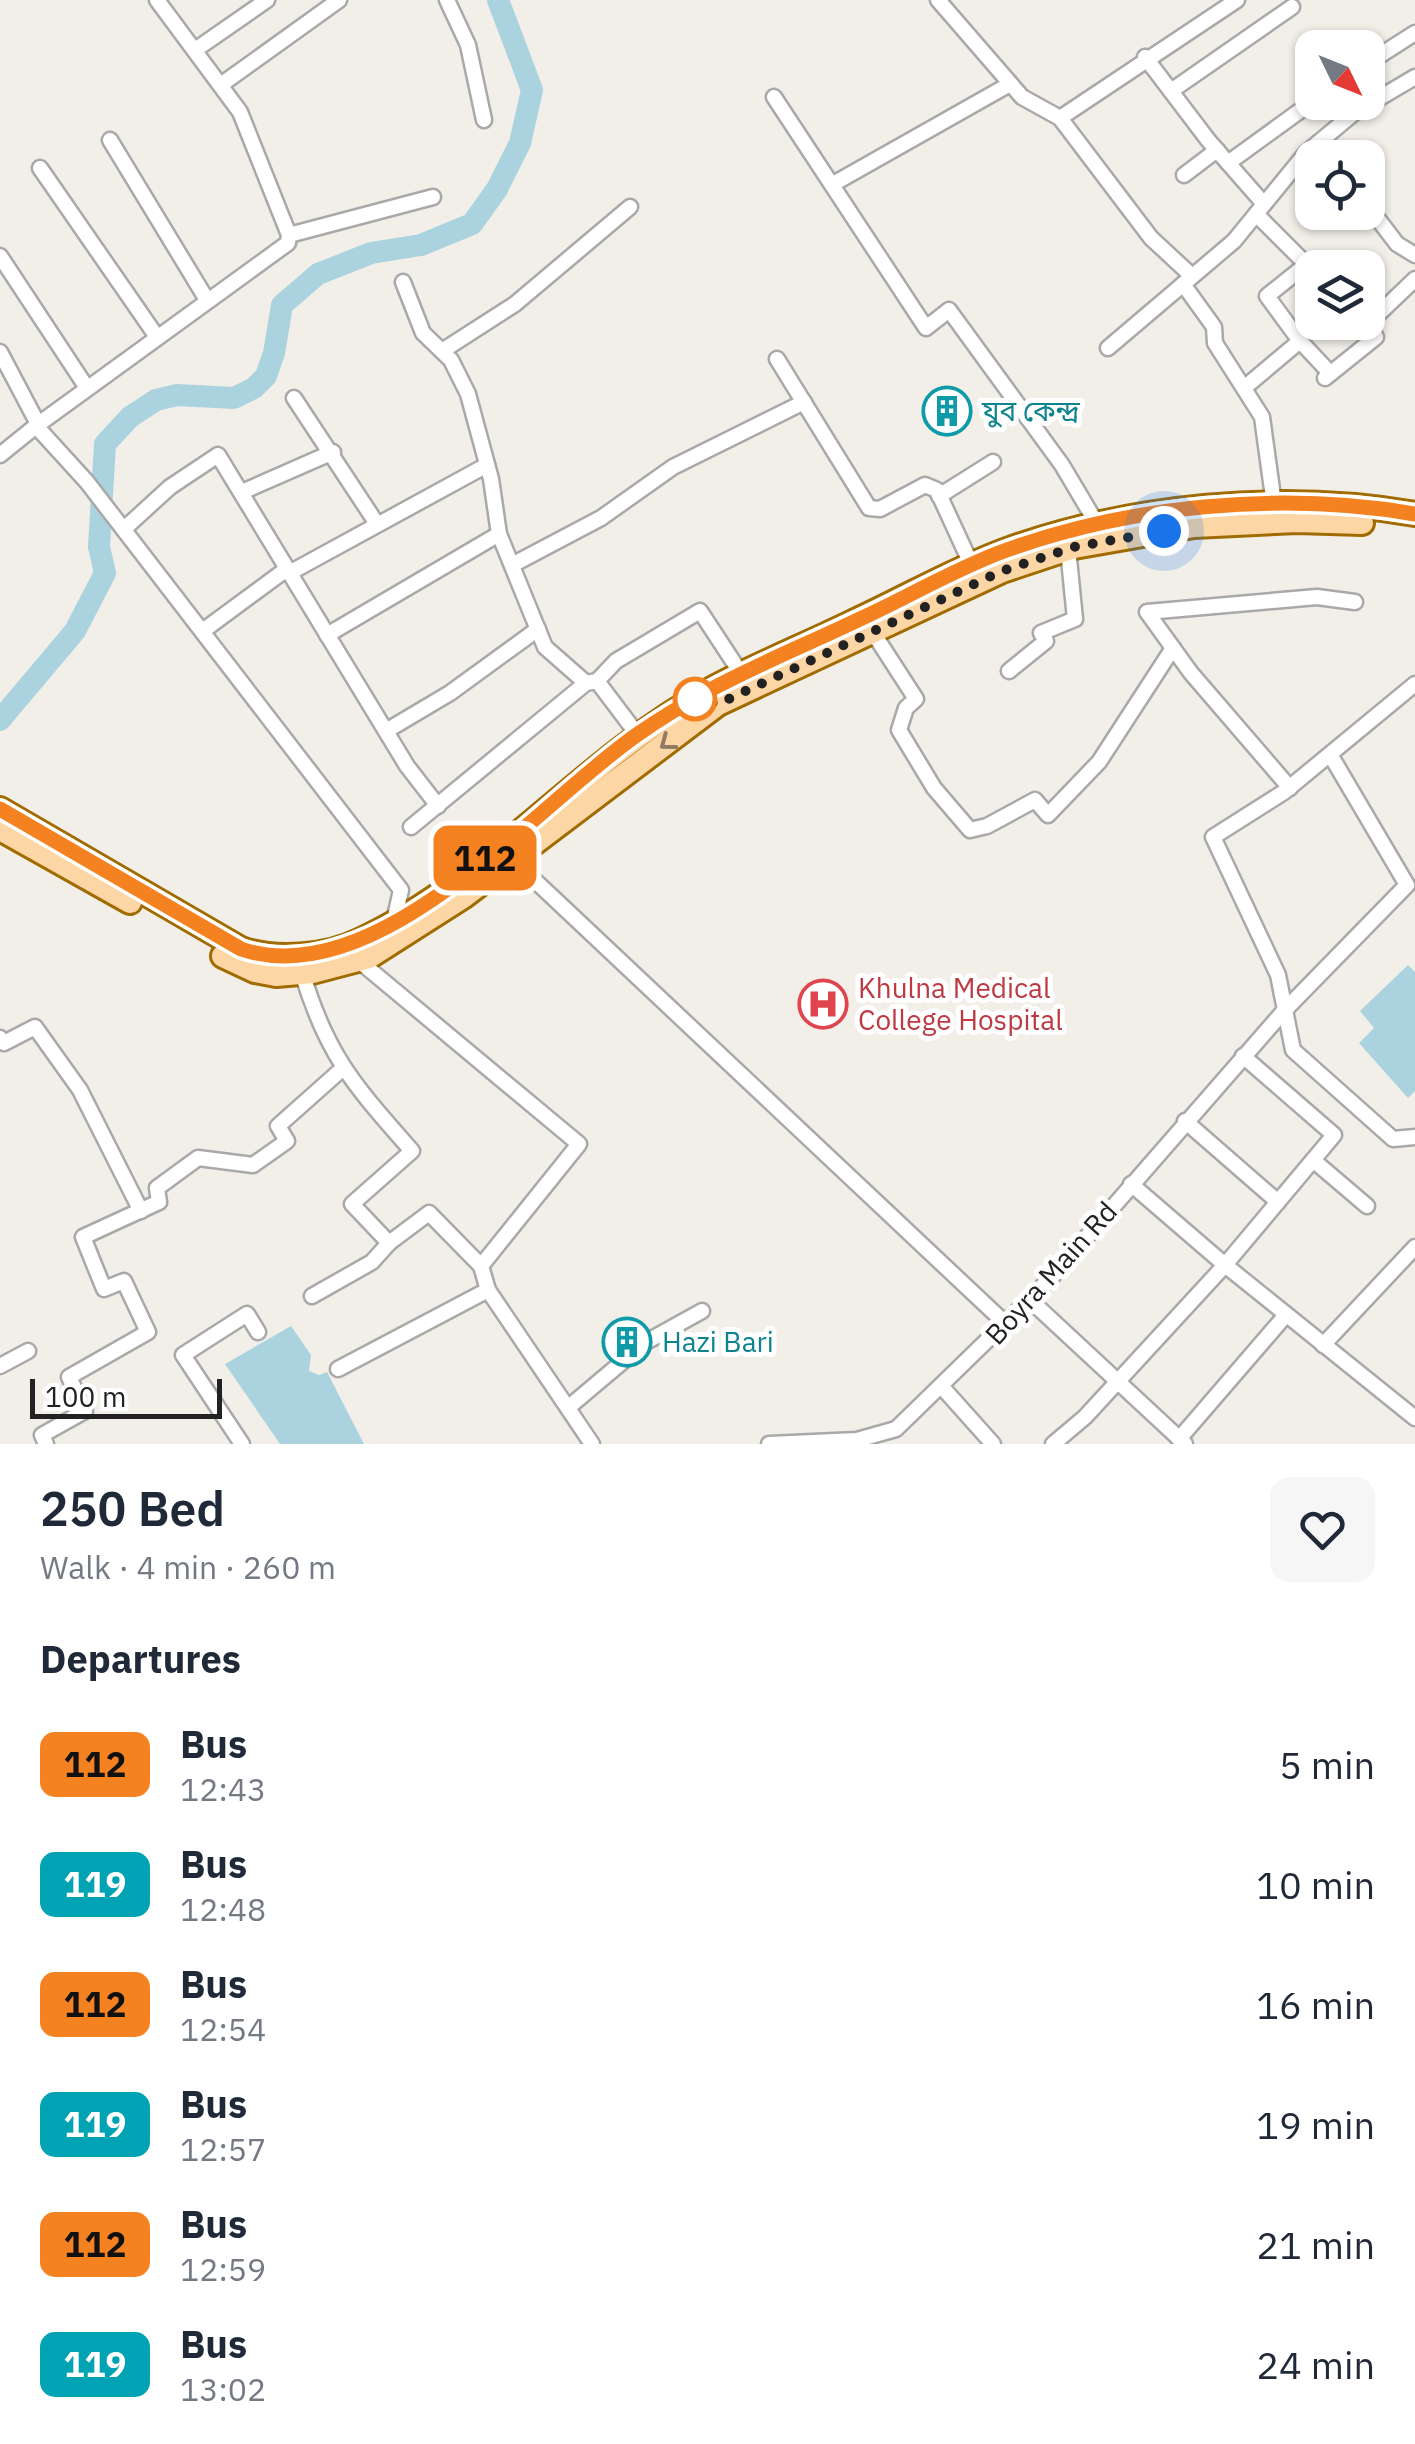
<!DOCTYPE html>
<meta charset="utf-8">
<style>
:root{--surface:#fff;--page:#f6f6f7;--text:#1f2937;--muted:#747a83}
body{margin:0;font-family:"IBM Plex Sans","Noto Sans Bengali",sans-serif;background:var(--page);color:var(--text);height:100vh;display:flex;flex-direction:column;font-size:38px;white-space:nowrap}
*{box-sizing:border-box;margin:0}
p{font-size:32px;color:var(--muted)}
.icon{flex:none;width:55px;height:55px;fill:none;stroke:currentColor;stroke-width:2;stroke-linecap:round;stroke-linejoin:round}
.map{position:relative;height:1444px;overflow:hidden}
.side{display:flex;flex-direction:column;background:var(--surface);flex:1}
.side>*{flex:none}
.badge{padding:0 20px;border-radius:15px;font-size:35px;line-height:65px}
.needle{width:65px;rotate:133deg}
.controls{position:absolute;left:1295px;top:30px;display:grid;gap:20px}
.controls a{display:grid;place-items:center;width:90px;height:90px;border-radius:20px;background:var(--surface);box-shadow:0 2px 8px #0004;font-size:50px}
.scale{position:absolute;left:30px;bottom:25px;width:192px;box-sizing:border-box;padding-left:10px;border:5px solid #222;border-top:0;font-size:28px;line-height:35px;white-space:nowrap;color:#222;-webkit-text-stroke:8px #fff;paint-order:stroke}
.you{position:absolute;width:50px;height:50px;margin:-25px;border:8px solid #fff;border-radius:50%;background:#1a73e8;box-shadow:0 0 0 15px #1a73e833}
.map>.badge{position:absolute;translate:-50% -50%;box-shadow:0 0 0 5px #fff}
h2{padding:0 40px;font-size:38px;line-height:90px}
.round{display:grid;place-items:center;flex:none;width:105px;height:105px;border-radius:20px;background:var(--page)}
.summary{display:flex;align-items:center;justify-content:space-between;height:170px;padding:0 40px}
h1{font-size:48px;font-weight:600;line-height:75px}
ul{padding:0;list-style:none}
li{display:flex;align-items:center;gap:30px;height:120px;padding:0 40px}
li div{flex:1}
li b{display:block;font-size:38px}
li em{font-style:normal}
li .badge{min-width:110px;font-weight:700;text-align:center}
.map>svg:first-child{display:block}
.water{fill:#aad3df}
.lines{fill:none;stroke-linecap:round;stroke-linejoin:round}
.river{stroke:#aad3df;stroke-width:22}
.minor-casing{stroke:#a9a9a9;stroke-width:19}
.primary-casing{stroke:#a06b00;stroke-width:28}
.minor{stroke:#fff;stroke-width:14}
.primary{stroke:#fcd6a4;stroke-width:22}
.oneway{stroke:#8f7c63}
.line-casing{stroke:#fff;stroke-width:22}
.line{stroke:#f58220;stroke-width:15}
.walk{stroke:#222;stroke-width:10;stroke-dasharray:0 18}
.stop-dot{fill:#fff;stroke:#f58220;stroke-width:5}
.labels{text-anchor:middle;stroke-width:10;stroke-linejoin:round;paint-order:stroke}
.culture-label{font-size:28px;fill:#0d838f;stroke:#fff;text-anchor:start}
.health-label{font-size:28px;fill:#be3a42;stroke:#fff;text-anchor:start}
.street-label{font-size:28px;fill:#222;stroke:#fff}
</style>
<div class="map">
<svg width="1415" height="1444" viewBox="0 0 1415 1444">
<rect width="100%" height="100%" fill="#f2efe9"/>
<g class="water">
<polygon points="1408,965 1415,972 1415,1091 1408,1098 1359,1043 1374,1028 1360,1011"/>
<polygon points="291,1326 311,1355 309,1371 319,1375 327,1372 364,1444 280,1444 225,1364"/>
</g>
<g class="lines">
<polyline class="river" points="0,720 75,631 105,573 99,547 105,444 130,417 156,400 177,395 234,398 254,388 266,376 274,353 282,305 318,274 371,253 421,245 472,224 497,189 520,143 532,90 498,0"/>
<g class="minor-casing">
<g id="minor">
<polyline points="447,0 468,45 484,120"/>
<polyline points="938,0 1022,97 1060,118"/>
<polyline points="195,50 267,0"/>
<polyline points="1145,57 1208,140 1264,204"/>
<polyline points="1368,63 1415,33"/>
<polyline points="222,84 339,0"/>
<polyline points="1171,91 1292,7"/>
<polyline points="774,97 926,328 949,310 1062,465 1097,524"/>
<polyline points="110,140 207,300"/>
<polyline points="1318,143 1330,158"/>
<polyline points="1228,163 1312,102"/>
<polyline points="40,168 157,337"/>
<polyline points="1184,175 1217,150"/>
<polyline points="833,184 1010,84"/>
<polyline points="1368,206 1397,244 1415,255"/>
<polyline points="1256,214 1312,270"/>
<polyline points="289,235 433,197"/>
<polyline points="0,256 87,388"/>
<polyline points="1192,276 1151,238 1060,118 1237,0"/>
<polyline points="403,282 423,333 451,360 468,394 491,479 499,534 545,647 586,683 597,681 637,734"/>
<polyline points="1183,284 1214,327 1215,343 1262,417 1274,504"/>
<polyline points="1364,322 1367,325 1415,279"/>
<polyline points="1300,341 1267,296 1307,264"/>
<polyline points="1108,348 1234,241 1306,153 1354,113 1415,77"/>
<polyline points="442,351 515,304 630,207"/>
<polyline points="0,352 38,424"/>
<polyline points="777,359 869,508 880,509 925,485 937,490 972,566"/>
<polyline points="1325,378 1376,337 1367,325"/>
<polyline points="1244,388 1300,341 1330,373"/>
<polyline points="294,398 377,524"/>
<polyline points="36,426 288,243 289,235 240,112 157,0"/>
<polyline points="0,455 36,426 87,482 401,890 394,921"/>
<polyline points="242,492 333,452"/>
<polyline points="939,496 993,462"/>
<polyline points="124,529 170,487 218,455 407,766 438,806"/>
<polyline points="512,565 601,518 673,467 804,402"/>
<polyline points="204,630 284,571 291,572 487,465"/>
<polyline points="872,631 916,699 906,708 899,730 934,788 970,830 987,826 1035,800 1048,815 1099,762 1173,648"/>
<polyline points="327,635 499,534"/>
<polyline points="1009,671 1046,641 1041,633 1075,619 1068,549"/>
<polyline points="597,681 616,661 700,611 742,675"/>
<polyline points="1415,684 1284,792 1213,837 1278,975 1293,1050 1393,1139 1415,1137"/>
<polyline points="386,731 450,693 538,629"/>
<polyline points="1290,788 1191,673 1147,612 1317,597 1355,602"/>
<polyline points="411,827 586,683"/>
<polyline points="512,859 1006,1324"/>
<polyline points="358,960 579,1144 481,1266"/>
<path d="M302,972C327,1057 356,1087 412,1151L352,1204L389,1243L429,1213L481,1266L488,1290L592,1444"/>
<polyline points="0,1038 4,1043 35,1027 80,1090 141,1211"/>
<polyline points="1185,1121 1278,1202"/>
<polyline points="1313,1160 1367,1206"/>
<polyline points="1131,1184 1225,1265 1334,1135 1243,1056"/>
<polyline points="312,1296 372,1262 389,1243"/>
<polyline points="1030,1300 1185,1444"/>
<polyline points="1323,1345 1415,1247"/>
<polyline points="0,1366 28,1351"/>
<polyline points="338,1369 488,1290"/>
<polyline points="942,1387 993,1444"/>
<polyline points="570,1406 646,1342 702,1311"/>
<polyline points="1179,1439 1285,1316"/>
<polyline points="46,1444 42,1435 85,1411 69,1377 148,1332 124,1281 104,1289 83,1237 159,1202 157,1188 198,1158 253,1165 287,1141 278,1126 341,1070"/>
<polyline points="242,1444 183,1355 247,1314 258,1332"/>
<polyline points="769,1444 857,1440 896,1429 1051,1278 1283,1012 1407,885 1331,756"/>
<polyline points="1053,1444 1085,1417 1225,1265 1415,1418"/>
</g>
</g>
<g class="primary-casing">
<g id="primary">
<path d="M0,809L241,949C275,961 326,957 359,941C491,880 583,759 710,690C756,665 806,645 853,622C903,599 953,570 1004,551C1131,505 1282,491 1415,514"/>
<polyline points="0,829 130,902"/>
<polyline points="223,956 255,971 276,975 312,972 369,957 463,897 718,704 1002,571 1074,547 1194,526 1297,521 1362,523"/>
</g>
</g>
<use href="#minor" class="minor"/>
<use href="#primary" class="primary"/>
</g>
<defs><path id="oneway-chevron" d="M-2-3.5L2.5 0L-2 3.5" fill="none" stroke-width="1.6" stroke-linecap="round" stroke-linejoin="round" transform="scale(2.5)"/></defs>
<use class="oneway" href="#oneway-chevron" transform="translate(667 743) rotate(143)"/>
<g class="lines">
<g class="line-casing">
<path id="line" d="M0,809L241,949C378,995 537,804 638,734C661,718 686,703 710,690C758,664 810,643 860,619C908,597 955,569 1004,551C1131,505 1282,491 1415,514"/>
</g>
<use href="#line" class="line"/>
<polyline class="walk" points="695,699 718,704 1002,571 1074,547 1164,531"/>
</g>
<defs>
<g id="building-ring" transform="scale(2.5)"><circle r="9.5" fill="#fff" stroke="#0f9aa8" stroke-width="1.5"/><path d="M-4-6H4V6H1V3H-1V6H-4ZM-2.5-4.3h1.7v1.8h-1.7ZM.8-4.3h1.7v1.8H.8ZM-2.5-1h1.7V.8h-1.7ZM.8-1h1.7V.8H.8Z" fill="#0f9aa8"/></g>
<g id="hospital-ring" transform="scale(2.5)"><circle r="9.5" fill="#fff" stroke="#e0444e" stroke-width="1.5"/><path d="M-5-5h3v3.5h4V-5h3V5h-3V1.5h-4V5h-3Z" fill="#e0444e"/></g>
</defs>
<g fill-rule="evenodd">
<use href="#building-ring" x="947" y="411"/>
<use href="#hospital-ring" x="823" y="1004"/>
<use href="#building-ring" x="627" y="1342"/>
</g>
<circle class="stop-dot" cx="695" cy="699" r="20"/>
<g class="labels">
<g class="culture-label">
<text x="982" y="421">যুব কেন্দ্র</text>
<text x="662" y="1352">Hazi Bari</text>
</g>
<g class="health-label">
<text x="858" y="998">Khulna Medical<tspan x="858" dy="32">College Hospital</tspan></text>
</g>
<g class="street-label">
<text transform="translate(1051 1273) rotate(-48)" y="10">Boyra Main Rd</text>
</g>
</g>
</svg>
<div class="controls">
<a><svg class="needle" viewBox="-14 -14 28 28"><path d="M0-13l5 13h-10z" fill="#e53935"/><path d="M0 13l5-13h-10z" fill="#747a83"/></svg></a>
<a><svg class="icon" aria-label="locate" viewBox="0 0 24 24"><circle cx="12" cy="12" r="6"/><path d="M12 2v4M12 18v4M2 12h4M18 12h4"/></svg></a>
<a><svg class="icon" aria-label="layers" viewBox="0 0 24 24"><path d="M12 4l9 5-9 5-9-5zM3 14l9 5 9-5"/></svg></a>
</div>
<div class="scale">100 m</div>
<div class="you" style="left:1164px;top:531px"></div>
<b class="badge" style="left:485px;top:858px;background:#f58220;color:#111">112</b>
</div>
<section class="side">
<div class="summary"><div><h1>250 Bed</h1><p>Walk · 4 min · 260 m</p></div><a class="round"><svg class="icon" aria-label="heart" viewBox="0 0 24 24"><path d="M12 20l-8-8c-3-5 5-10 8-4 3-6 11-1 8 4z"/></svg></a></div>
<h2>Departures</h2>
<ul>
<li><span class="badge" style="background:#f58220;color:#111">112</span><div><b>Bus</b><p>12:43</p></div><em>5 min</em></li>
<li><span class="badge" style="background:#00a3b4;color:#fff">119</span><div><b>Bus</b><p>12:48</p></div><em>10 min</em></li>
<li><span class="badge" style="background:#f58220;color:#111">112</span><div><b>Bus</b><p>12:54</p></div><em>16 min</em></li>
<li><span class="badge" style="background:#00a3b4;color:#fff">119</span><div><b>Bus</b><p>12:57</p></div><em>19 min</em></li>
<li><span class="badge" style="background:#f58220;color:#111">112</span><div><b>Bus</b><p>12:59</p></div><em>21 min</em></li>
<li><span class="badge" style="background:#00a3b4;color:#fff">119</span><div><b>Bus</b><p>13:02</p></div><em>24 min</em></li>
</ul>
</section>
